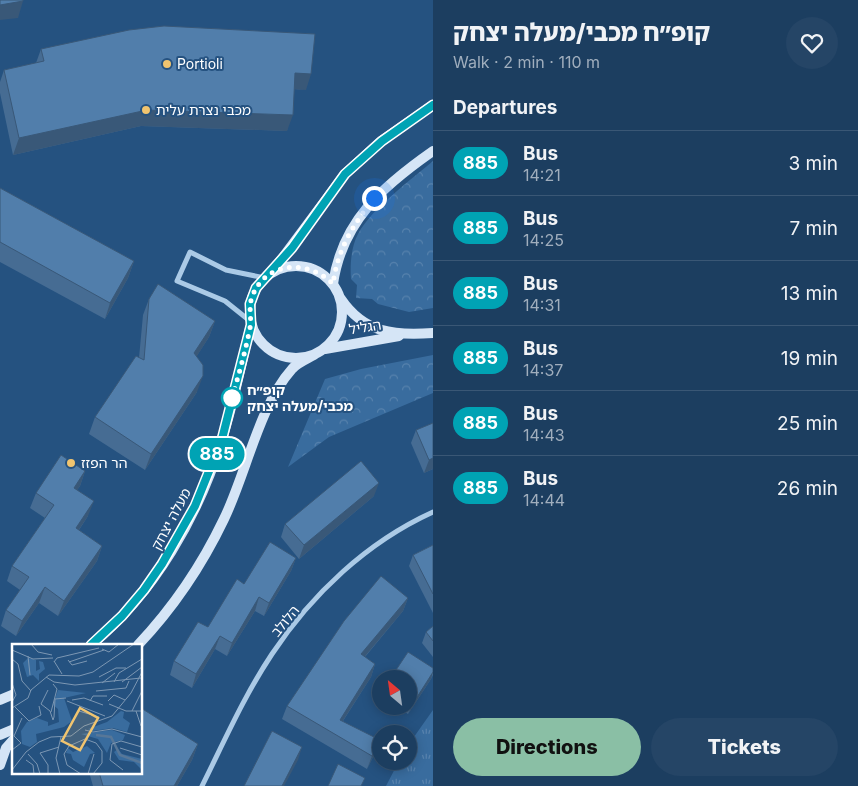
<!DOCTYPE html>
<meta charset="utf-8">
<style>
:root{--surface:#1c3e60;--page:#254566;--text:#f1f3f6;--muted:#a0aebd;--line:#3a5775;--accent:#8abfa5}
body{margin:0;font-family:Inter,"Noto Sans Hebrew",sans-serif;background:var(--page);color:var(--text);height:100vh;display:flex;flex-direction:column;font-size:19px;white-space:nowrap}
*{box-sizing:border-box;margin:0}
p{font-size:16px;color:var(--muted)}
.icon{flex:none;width:28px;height:28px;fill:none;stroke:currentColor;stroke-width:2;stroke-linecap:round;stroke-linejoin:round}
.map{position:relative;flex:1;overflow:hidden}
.sheet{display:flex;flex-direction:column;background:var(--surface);width:425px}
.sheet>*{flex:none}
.badge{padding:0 10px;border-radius:16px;font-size:18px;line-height:32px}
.needle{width:32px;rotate:331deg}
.controls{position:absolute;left:372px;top:670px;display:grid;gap:10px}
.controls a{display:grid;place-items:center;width:45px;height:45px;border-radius:50%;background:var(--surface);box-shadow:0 2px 12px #0003,0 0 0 1px var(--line);font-size:25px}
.you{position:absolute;width:25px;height:25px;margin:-12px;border:4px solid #fff;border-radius:50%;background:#1a73e8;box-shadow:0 0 0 8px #1a73e833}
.map>.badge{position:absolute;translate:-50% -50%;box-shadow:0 0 0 2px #fff}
h2{padding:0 20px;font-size:19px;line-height:45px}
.round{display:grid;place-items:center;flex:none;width:52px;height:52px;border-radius:26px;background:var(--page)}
.headline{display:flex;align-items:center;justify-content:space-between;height:85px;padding:0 20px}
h1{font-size:24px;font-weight:800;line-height:38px}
.primary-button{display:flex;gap:10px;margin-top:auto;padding:10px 20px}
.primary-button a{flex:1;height:58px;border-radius:30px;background:var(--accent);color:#111;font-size:20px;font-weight:800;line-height:58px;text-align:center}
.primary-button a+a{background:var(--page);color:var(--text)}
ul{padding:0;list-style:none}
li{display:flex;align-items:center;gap:15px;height:65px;padding:0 20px;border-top:1px solid var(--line)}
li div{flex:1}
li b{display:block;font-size:19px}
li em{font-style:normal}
li .badge{min-width:55px;font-weight:700;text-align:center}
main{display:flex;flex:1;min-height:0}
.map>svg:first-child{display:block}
.grass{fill:url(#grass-tufts)}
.forest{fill:url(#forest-crowns)}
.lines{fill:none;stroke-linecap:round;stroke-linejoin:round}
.street{stroke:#abcae6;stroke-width:5}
.secondary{stroke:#d5e5f6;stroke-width:10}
.wall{fill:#466c93}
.shaded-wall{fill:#395878}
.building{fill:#517eab;stroke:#395878}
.line-casing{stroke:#fff;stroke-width:11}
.line{stroke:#00a3b4;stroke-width:8}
.walk{stroke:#fff;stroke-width:5;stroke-dasharray:0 9}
.poi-dot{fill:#f0c46f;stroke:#255280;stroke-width:2}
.stop-dot{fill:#fff;stroke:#00a3b4;stroke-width:2.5}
.labels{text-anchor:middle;stroke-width:4;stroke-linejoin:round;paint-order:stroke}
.poi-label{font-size:14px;fill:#fff;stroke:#255280;text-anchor:start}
.street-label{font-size:14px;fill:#fff;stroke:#255280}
.stop-label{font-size:14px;font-weight:bold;fill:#fff;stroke:#255280;text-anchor:start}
.inset-river{fill:none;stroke:#577798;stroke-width:2.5}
.inset-road{fill:none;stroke:#7c97b3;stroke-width:1}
.view{fill:#f0c46f;fill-opacity:0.15;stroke:#f0c46f;stroke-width:2.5}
.inset-edge{fill:none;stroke:#fff;stroke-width:2.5}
</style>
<main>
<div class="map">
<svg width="433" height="786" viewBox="0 0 433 786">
<defs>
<pattern id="grass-tufts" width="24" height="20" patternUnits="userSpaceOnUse" patternTransform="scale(1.25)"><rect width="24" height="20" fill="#396c9e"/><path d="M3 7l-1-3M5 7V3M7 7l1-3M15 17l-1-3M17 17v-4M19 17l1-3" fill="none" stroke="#5782ad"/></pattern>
<pattern id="forest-crowns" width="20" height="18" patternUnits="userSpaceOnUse" patternTransform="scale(1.25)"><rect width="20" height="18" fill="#396c9e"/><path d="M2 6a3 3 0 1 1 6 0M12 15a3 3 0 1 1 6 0" fill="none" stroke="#5782ad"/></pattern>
</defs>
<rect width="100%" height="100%" fill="#255280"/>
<polygon class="grass" points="433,710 433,786 386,786 399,761 409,761 409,744"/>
<g class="forest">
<path d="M433,161V308L409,312L378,304L372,299L356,298L357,285L351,279C350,265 351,247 358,234C372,208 411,180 433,161Z"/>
<polygon points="433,355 433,393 329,437 288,467 325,379 361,369"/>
</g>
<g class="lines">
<g class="street">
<polyline points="250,321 225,301 177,281 190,252 226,270 265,278"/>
<path d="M202,786C224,742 244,696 272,654C312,594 367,542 433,512"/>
</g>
<g class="secondary">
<circle cx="296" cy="312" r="46"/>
<polyline points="272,272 345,174 381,141 433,105"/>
<path d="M333,284C342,221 383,186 433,151"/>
<path d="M341,299C364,333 394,336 433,333"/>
<polyline points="325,349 399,336"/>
<path d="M91,645C154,594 199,515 222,439C234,402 241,363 251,325"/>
<path d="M138,645C173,608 202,565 224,519C246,474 259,406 292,369C297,363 307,359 314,355"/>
<polyline points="0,700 14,694"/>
<polyline points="0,735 14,729"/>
<polyline points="0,765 6,748 14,739"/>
</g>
</g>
<g class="wall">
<polygon points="41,49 306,90 294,89 287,131 141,126 13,155 0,93 0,82 4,70 36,63"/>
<polygon points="0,188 134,261 128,278 105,319 0,262"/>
<polygon points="149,299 215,321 209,337 196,357 197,392 145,470 89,434 95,417 139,358 143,315"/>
<polygon points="416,430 433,469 424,473 411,443"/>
<polygon points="85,471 80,486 77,490 88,516 79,530 102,546 97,561 58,616 39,603 16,636 1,626 6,610 20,590 7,581 12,566 45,518 30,508 36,493"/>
<polygon points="374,496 299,559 281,537 285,524"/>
<polygon points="433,545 433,613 409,566 413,555"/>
<polygon points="296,558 291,571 264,616 255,611 227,656 215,649 192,688 170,675 174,661 208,627 244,584"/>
<polygon points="408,598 403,611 365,657 375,664 371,677 343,721 375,753 367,769 282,719 287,706"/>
<polygon points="433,626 433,657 422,643 426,632"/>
<polygon points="433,668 433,675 431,679 408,714 396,706 409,706 409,679"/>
<polygon points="198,744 192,760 177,786 93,786 89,772 141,772"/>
</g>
<g class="shaded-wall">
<polygon points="23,1 18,18 0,20 0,5"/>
<polygon points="295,73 311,74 306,90 289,89"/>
<polygon points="147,110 293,115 287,131 141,126 13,155 19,138"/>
<polygon points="134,261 128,278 105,319 110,303"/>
<polygon points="215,321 209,337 188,370 194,353"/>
<polygon points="203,376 197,392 145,470 151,454"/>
<polygon points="433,458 433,469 424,473 429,460"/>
<polygon points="85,471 80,486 68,503 74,488"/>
<polygon points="379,483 374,496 299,559 304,545"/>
<polygon points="94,501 88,516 70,543 76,528"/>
<polygon points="102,546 97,561 58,616 64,601"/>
<polygon points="296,558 291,571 264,616 269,603"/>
<polygon points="45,587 39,603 16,636 22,621"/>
<polygon points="259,597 255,611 227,656 232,643"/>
<polygon points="408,598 403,611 356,667 361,654"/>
<polygon points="220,636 215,649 192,688 196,674"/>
<polygon points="375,664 371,677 335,733 340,720"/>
<polygon points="433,672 431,679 408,714 412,705"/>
<polygon points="380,740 375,753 367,769 372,756"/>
<polygon points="198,744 192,760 177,786 174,786"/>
<polygon points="302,747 298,760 284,786 282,786"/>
</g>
<g class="building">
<polygon points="0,0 23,0 23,1 0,5"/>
<polygon points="164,26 315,34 311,74 295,73 293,115 147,110 19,138 4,70 44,61 41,49 129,30"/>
<polygon points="0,188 134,261 110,303 0,242"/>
<polygon points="158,284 215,321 194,353 203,365 203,376 151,454 95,417 136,356 144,360 149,299"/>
<polygon points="433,423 433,458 429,460 416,430"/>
<polygon points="61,455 85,471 74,488 94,501 76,528 102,546 64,601 45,587 22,621 6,610 29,577 12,566 54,505 36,493"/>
<polygon points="361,461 379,483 304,545 285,524"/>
<polygon points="270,542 296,558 269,603 259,597 232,643 220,636 196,674 174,661 198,622 208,627 237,579 244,584"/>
<polygon points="433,545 433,594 413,555"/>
<polygon points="381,576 408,598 361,654 375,664 340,720 380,740 372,756 287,706 344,621"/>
<polygon points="433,626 433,641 426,632"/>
<polygon points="408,652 433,668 433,672 412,705 409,703 409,679 390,679"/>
<polygon points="141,708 198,744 174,786 103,786 99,772 141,772"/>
<polygon points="272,731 302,747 282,786 244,786"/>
<polygon points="338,764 365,778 361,786 328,786"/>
</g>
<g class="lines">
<g class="line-casing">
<polyline id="line" points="91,645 122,616 144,590 162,564 195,506 222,439 251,325 250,304 256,288 292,248 345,174 382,141 433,105"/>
</g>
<use href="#line" class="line"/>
<path class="walk" d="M232,398L231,402C238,377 245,353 250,328C252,318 248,308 252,297C265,261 308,259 333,284C338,248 352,227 374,198"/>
</g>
<g class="poi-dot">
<circle cx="167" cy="64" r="5"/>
<circle cx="146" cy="110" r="5"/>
<circle cx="71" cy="463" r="5"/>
</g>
<circle class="stop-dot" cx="232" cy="398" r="10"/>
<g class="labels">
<g class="poi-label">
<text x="177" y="69">Portioli</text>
<text x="156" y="115">מכבי נצרת עלית</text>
<text x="81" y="468">הר הפזז</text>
</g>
<g class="street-label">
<text transform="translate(365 327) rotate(-9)" y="5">הגליל</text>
<text transform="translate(171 519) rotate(-62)" y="5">מעלה יצחק</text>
<text transform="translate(285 621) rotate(-51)" y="5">הלולב</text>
</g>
<g class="stop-label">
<text x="247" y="395">קופ״ח<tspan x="247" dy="16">מכבי/מעלה יצחק</tspan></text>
</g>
</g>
<g transform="translate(12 644)">
<rect width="130" height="130" fill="#255280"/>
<path d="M16,14L24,16V27L28,25L27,17L31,18L33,25L27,30V37L21,31L15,33L11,19ZM75,102L83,109L78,110L72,123L61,116L59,110L54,109L56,104L61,108Z" fill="#396c9e"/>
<path d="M46,46L74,49L52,54L60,77L52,83L24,90L25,98L18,103L10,100L9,87L15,78L25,74L36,78V82L47,78L46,65L41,61ZM109,67L112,68L111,74L118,79L115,88L101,84L80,87L76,85L95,78ZM100,86L113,91L111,96L99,99L95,109L86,95L69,90ZM106,105L110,110L130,115V126L122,118L107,116L102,108Z" fill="#396c9e"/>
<path class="inset-river" d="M84,91L99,93L108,111L130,119"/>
<path class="inset-road" d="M19,0L26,8L40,11M90,5L97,8L107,0M0,6L21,15L41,14M16,12L18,31M0,15L6,20L10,37L19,47M56,16L60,21L75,17M42,17L50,30M42,18L45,14L87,4M57,18L92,6M34,33L42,38L63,41L129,34M87,33L104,24H114M102,38L107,29L130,15M110,38L130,23M0,39L4,51L0,58M90,39L103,29M84,47L114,44L117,37M60,56L72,54L91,61M55,57L93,72M78,57L81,52H95M96,57L102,51L113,56M29,60L38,67L41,76L42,73M29,60L36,46M97,60L114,67H130M3,63L17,77L29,71L27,62M0,64L16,54L19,46L37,31L67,32L81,28L122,0M67,67L87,73M120,67L130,47M124,67L129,82M39,68L45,45L41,40M42,73L43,55L54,54M73,86L81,88L100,85L130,93M2,92L10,74M108,104L130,111M0,106L9,99L2,92M16,110L25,120L28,130M14,116L21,121L22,130M0,126L14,108L27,98L39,93L59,92L72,82L100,72L119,49L130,28M111,126L98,116L100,100L109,97L130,103M36,130V121L28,109L47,103M48,130L44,114L49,93M69,130L55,121L52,110L57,102L73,95L84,99L90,107V119L81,130M76,130L82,110"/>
<path class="view" d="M68,64L86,74L68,106L50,97Z"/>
<rect width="130" height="130" class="inset-edge"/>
</g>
</svg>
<div class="controls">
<a><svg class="needle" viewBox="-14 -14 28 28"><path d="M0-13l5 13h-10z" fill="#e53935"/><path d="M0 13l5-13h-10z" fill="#a0aebd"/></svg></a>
<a><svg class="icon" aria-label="locate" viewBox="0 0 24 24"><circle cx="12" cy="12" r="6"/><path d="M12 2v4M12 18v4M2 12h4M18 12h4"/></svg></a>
</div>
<div class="you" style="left:374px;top:198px"></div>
<b class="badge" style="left:217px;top:454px;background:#00a3b4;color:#fff">885</b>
</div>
<section class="sheet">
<div class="headline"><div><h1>קופ״ח מכבי/מעלה יצחק</h1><p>Walk · 2 min · 110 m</p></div><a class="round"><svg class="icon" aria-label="heart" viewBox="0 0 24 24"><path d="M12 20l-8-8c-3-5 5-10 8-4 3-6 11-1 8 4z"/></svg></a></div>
<h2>Departures</h2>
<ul>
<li><span class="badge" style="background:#00a3b4;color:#fff">885</span><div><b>Bus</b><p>14:21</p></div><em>3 min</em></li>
<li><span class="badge" style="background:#00a3b4;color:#fff">885</span><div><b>Bus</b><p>14:25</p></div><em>7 min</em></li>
<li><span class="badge" style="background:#00a3b4;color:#fff">885</span><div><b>Bus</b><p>14:31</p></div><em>13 min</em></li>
<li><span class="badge" style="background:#00a3b4;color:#fff">885</span><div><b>Bus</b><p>14:37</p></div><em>19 min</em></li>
<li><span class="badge" style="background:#00a3b4;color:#fff">885</span><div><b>Bus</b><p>14:43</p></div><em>25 min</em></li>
<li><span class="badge" style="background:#00a3b4;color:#fff">885</span><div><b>Bus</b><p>14:44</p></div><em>26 min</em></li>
</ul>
<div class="primary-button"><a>Directions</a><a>Tickets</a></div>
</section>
</main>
